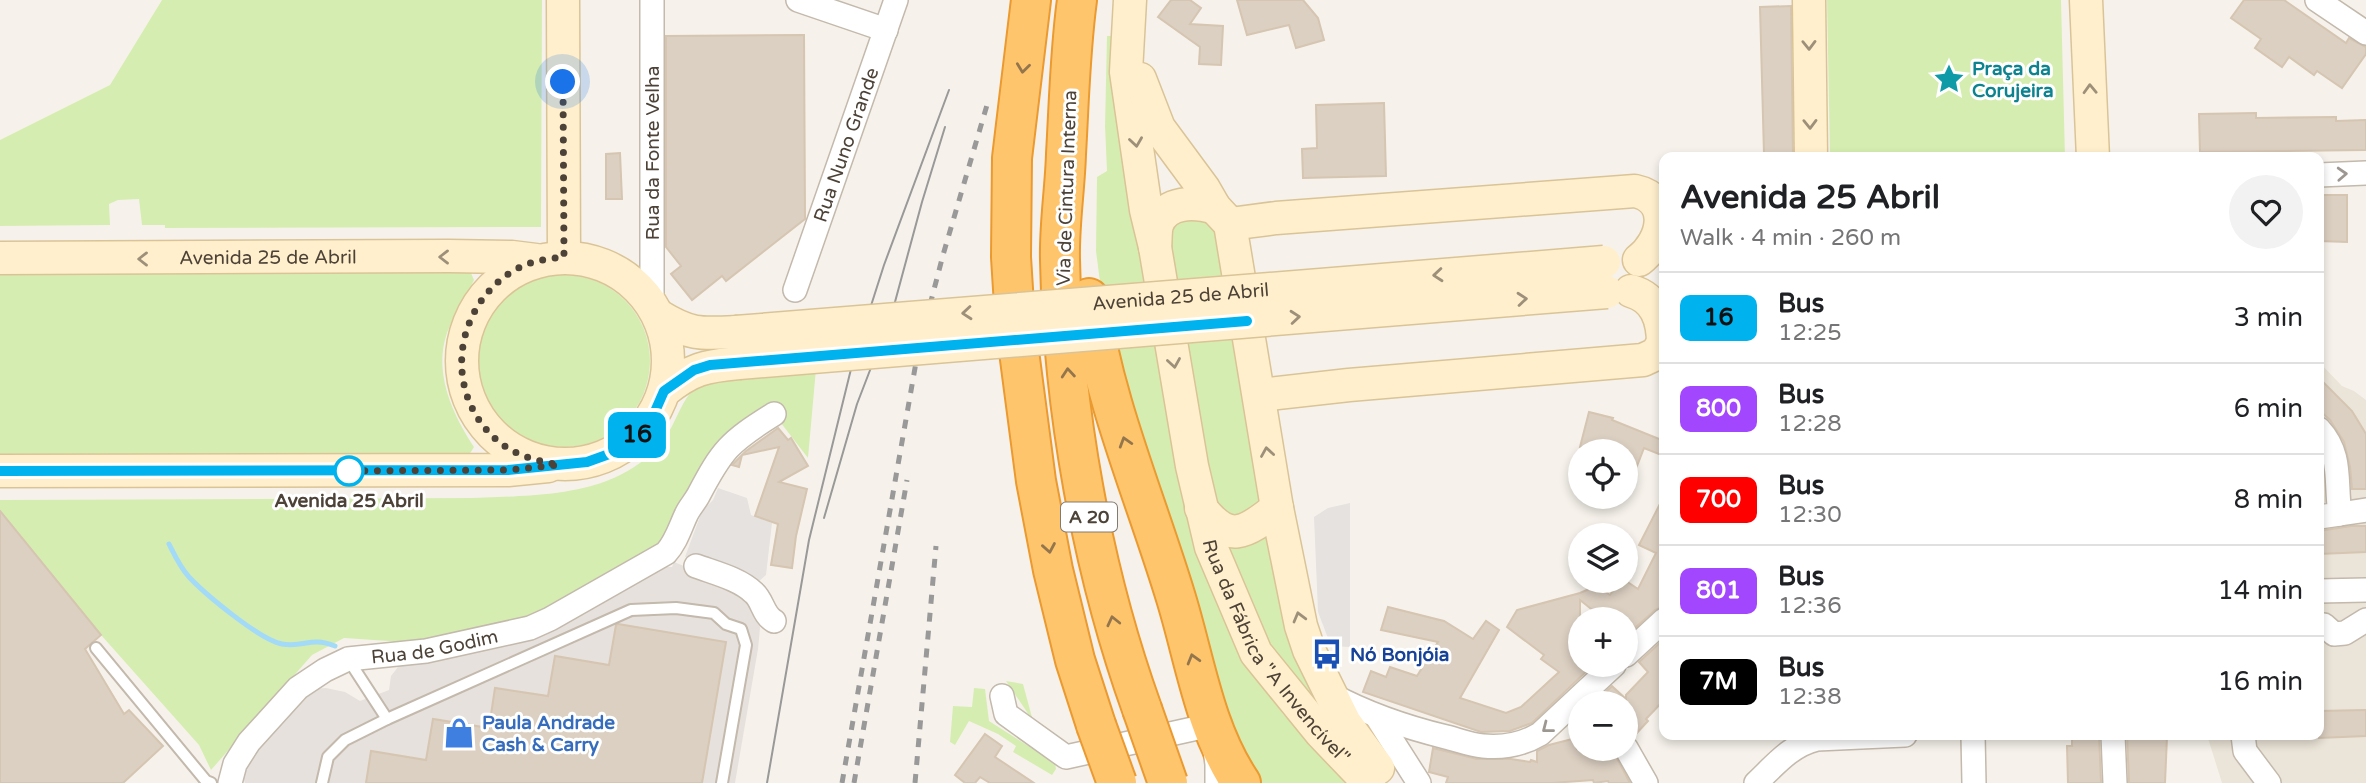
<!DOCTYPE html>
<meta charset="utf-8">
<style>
:root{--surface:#fff;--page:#f2f2f2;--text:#202124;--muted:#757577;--line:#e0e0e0}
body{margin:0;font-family:"Varela Round",sans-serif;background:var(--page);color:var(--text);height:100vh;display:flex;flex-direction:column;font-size:26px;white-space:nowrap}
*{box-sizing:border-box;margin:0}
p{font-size:23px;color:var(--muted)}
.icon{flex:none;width:38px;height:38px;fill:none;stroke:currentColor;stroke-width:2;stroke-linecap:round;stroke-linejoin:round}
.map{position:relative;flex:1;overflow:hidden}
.side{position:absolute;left:1659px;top:152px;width:665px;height:588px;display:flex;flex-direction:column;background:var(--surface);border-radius:14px;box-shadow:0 4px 10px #0003}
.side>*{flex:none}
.badge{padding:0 14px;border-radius:10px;font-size:24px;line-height:46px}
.fabs{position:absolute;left:1568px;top:439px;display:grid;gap:14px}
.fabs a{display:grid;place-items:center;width:70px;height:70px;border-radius:50%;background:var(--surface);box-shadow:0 4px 10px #0003;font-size:35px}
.you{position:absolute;width:35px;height:35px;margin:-18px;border:5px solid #fff;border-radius:50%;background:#1a73e8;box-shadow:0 0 0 10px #1a73e833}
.map>.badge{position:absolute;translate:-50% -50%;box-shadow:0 0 0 4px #fff}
.round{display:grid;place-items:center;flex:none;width:74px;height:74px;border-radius:37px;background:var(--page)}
.overview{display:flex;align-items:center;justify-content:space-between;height:119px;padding:0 21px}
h1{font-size:33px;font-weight:700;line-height:52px}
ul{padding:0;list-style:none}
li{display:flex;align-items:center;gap:21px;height:91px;padding:0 21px;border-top:2px solid var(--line)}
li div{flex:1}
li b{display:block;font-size:26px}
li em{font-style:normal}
li .badge{min-width:77px;font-weight:700;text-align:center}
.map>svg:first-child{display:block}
.residential{fill:#ebe4d8}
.industrial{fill:#e6e1dc}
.green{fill:#d6edb1}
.parking{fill:#e5e2df}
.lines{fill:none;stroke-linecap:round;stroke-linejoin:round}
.stream{stroke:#a3daf7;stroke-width:5}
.building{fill:#dcd0c2;stroke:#d5c5b1;stroke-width:2}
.lane-casing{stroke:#c3b9ac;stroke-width:14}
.street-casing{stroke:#c3b9ac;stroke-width:26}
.secondary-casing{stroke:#dac497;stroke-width:35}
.highway-casing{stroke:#eb9a30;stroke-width:42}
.lane{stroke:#fff;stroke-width:10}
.street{stroke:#fff;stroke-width:23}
.secondary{stroke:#ffefcc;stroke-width:32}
.highway{stroke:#ffc56d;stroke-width:38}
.tram{stroke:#999;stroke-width:2}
.rail{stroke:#999;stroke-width:5;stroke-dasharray:9 9;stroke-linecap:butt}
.secondary-bridge-casing{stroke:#dac497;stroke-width:35;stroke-linecap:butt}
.highway-bridge-casing{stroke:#eb9a30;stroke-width:42;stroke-linecap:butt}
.secondary-bridge{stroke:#ffefcc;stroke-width:32}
.highway-bridge{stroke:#ffc56d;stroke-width:38}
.oneway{stroke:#9d907a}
.oneway2{stroke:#94764d}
.oneway3{stroke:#9d9791}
.line-casing{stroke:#fff;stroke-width:16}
.line{stroke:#00b3ef;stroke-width:10}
.walk{stroke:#4c4237;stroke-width:7;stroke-dasharray:0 12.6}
.stop-dot{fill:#fff;stroke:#00b3ef;stroke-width:3.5}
.labels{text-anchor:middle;stroke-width:6;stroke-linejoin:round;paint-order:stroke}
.shield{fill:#fff;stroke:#827b73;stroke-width:2}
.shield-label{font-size:18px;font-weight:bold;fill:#4c4237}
.culture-label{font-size:19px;font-weight:bold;fill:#0d838f;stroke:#fff;text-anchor:start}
.street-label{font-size:19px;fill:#4c4237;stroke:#fff}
.stop-label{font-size:19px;font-weight:bold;fill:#4c4237;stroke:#fff}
.transit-label{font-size:19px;font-weight:bold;fill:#164399;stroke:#fff;text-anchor:start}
.shop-label{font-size:19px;font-weight:bold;fill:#366cbe;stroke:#fff;text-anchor:start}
</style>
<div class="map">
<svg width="2366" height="783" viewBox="0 0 2366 783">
<rect width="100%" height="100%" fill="#f6f2eb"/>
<polygon class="residential" points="2319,362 2342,386 2354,391 2366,400 2366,783 2222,783 2207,735 2319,735"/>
<polygon class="industrial" points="674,562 738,588 757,607 760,628 758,649 735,783 245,783 243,778 245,766 283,714 312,689 326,688 345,692 360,701 389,690 391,676 398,667 656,567 672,567"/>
<g class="green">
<polygon points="162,0 542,0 541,227 165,228 165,225 142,225 139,199 118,200 109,204 110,225 0,226 0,140 110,85"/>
<polygon points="1827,0 2061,0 2065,157 1830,157"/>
<polygon points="1107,36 1113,36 1173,451 1184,499 1251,666 1283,714 1351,783 1258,783 1241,753 1108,344 1096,251 1097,177 1107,171 1105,126"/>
<polygon points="1188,210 1218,226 1261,503 1238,520 1215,512 1168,229"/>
<path d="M467,271L471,273L474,280C465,298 454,314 447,333C433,373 453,415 474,447L469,455L0,456V273Z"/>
<circle cx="564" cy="361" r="86"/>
<path d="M816,369L808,458L774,414L743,428L709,453L664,547L526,624L418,643L344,638L312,655L211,770L199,745L101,635L9,522H0V500L472,498C540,495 620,498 665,438C678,420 683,392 704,382C713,378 726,379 736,378C762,375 789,372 816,369Z"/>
<path d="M1272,532L1338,735L1247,616L1226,546C1243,549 1259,543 1272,532Z"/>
<polygon points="1006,681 1023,684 1033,721"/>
<polygon points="974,688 985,689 989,721 1055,763 1056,769 1052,775 1013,752 1016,746 998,734 969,721 955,745 950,742 953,706 972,707"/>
</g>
<g class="parking">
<polygon points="718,488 747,498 751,515 772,523 766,575 757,583 685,557 702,511 713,500"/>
<polygon points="1350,503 1350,647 1331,646 1318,612 1314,517 1328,508"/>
</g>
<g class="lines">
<path class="stream" d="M169,544C175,556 180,567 189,577C205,594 260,640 282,644C305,648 310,636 335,646"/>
</g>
<g class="building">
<polygon points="1171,0 1190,0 1201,8 1190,24 1223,26 1221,65 1199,64 1200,47 1158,17"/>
<polygon points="1237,0 1303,0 1318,18 1324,40 1296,48 1289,25 1247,35"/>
<polygon points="2244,0 2284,0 2346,43 2349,38 2366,47 2366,54 2342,88 2317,71 2314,75 2289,57 2282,67 2255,48 2261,39 2231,18"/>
<polygon points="1791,6 1793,158 1779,158 1779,153 1764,154 1760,7"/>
<polygon points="804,35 805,219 726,281 722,276 692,300 671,274 681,266 666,247 666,36"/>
<polygon points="1384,103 1386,176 1303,178 1302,149 1317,148 1316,105"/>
<polygon points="2256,113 2256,118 2336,117 2336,121 2366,120 2366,150 2200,152 2199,114"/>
<polygon points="620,153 622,199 606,199 606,154"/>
<polygon points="2319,195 2347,195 2347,242 2319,241"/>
<polygon points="2319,378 2352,411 2366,434 2366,489 2352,489 2350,467 2344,442 2330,420 2319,410"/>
<polygon points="1589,412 1613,418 1612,420 1664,441 1664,456 1644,448 1627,492 1626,452 1598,452 1580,447"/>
<polygon points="778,428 788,440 791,438 808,466 779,482 807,489 796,536 792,568 771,565 778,524 755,516 779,447 742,455 739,467 732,465 746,451"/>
<polygon points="1664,496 1664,606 1655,610 1626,636 1626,620 1605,620 1580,600 1580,665 1591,667 1532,723 1510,731 1481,732 1363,692 1371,671 1386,677 1390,667 1417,676 1438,642 1381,630 1388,607 1444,621 1473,639 1486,621 1499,630 1460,698 1506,713 1521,707 1559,672 1541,659 1544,655 1507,627 1517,610 1580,593 1596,586 1610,595 1620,581 1626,581 1638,589 1656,553 1639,545"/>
<polygon points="0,511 101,635 85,649 124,714 129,710 163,746 123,783 0,783"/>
<polygon points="2351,526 2366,526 2366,552 2319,554 2319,531"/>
<polygon points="618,624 726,642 702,783 366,783 371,751 426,760 433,719 489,728 495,688 548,696 555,656 609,665 616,625"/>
<polygon points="1664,639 1664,700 1646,719 1648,721 1635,735 1626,726 1626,704 1602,704 1597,700 1612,686 1626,699 1626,695 1648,672 1639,662"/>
<polygon points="2366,710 2366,736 2319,738 2319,711"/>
<polygon points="985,734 1002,746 995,757 1034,783 990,783 980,777 975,783 965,783 955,775"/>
<polygon points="2072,735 2099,735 2101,783 2068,783 2067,746 2072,746"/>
<polygon points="2127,735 2167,737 2165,783 2129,783"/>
<polygon points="1576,738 1577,749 1612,749 1630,783 1609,783 1608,781 1594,783 1593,780 1552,783 1446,783 1448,777 1429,772 1433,748 1477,759 1511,759 1530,762 1531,760 1537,762 1537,751 1549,745"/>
</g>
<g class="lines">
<g class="lane-casing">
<g id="lane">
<polyline points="96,648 206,781 211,783"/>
<polyline points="348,659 387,719"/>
<polyline points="322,783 328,757 345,740 387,719 631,610 676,608 714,613 726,624 741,629 746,645 722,783"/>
</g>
</g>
<g class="street-casing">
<g id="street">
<polyline points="652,0 652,306"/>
<polyline points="798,0 886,30"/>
<polyline points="2317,0 2366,33"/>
<polyline points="2319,175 2366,173"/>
<path id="s1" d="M795,290L896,0"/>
<path d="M2319,429C2343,455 2335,482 2340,514L2319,517"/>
<polyline points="2340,514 2366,510"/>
<path d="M696,566C715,573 740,579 754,593C763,601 763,615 774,621"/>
<polyline points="2319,591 2366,590"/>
<polyline points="2324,625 2334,634 2345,633 2366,620"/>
<polyline points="1626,655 1664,620"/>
<path d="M1330,694C1367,714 1405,727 1446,737C1458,740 1471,745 1483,746C1503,748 1523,744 1540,734L1614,665"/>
<polyline points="1002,696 1006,714 1066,757 1211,725 1217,764 1217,783"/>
<polyline points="1377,717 1419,783"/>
<polyline points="1973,735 1974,783"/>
<polyline points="2113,735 2115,783"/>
<polyline points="2243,735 2245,751 2269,783"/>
<polyline points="1626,748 1646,783"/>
<path id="s2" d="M230,783L235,764L249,742L298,688L325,670L348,659L426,651L530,628L550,619L666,553C676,542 680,528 686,515C689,508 694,503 698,496C722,450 729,442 774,414"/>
<path d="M1756,783C1775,765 1791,745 1817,739L1905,735"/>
</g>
</g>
<g class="secondary-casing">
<g id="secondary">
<polyline points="563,0 564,257"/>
<path id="s3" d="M1130,0L1126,72L1146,210L1155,247L1192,466L1211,547L1256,653L1321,733L1369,783"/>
<polyline points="1809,0 1811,158"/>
<polyline points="2086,0 2093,158"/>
<polyline points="1140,79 1159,128 1204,189 1215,208 1230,224 1277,508 1301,626 1309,650 1345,723 1378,768"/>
<path d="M1230,224L1276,218L1635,191C1673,199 1664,241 1639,260"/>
<path d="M1155,247C1156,240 1155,232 1157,225C1165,200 1196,202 1215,208"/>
<circle cx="565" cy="361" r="103"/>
<path id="s4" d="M0,258L449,256L512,257L536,260"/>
<path d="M1631,291C1656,298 1663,320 1663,344"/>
<path d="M659,316C690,335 700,334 736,332"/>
<path d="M664,391C691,369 705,366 739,363"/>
<polyline points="1259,395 1349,385 1643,360 1656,354 1664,342"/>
<polyline points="0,471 508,470 548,466"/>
<path d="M1201,508C1229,544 1245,534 1277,508"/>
</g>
</g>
<g class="highway-casing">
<g id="highway">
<polyline points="1031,0 1012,158 1011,257 1015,321 1036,481 1053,570 1075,660 1096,725"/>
<path d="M1077,0C1070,51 1069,103 1066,154C1065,189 1059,225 1060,260C1063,408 1092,570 1142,709"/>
<path d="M1089,298C1103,401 1146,499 1176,598C1195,660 1204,728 1241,783"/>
</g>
</g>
<use href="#lane" class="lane"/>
<use href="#street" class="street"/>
<use href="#secondary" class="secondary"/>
<use href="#highway" class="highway"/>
<g class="tram">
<polyline points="824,518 857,404 892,313 922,202 945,127"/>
<polyline points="767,783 809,540 852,365 884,265 949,90"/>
</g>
<g class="rail">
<polyline points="842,783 918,351 943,255 987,105"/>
<polyline points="854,783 907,480"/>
<polyline points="915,783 936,546"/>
</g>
<g class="secondary-bridge-casing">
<g id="secondary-bridge">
<path id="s5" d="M736,332L1604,262"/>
<polyline points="739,363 1607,292"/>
</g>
</g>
<g class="highway-bridge-casing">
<g id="highway-bridge">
<polyline points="1142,709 1168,783"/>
<polyline points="1096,725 1117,783"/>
</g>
</g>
<use href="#secondary-bridge" class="secondary-bridge"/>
<use href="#highway-bridge" class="highway-bridge"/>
</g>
<defs><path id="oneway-chevron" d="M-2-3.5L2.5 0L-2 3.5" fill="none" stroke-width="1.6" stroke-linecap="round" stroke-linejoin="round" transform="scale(1.75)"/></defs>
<g class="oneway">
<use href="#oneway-chevron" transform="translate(1809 45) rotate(89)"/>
<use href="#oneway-chevron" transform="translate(2090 89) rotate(-92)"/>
<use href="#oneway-chevron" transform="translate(1810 124) rotate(89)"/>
<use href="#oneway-chevron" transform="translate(1136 142) rotate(82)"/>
<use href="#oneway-chevron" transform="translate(444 257) rotate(180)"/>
<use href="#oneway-chevron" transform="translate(143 259) rotate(180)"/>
<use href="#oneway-chevron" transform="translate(1438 275) rotate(175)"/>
<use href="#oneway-chevron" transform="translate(1522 299) rotate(-5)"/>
<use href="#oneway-chevron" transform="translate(967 313) rotate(175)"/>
<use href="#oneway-chevron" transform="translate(1295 317) rotate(-5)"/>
<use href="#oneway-chevron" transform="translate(1174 363) rotate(81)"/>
<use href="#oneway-chevron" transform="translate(1267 452) rotate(-99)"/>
<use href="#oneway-chevron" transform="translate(1299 617) rotate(-105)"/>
</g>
<g class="oneway2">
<use href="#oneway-chevron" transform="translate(1023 68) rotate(97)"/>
<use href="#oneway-chevron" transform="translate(1068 373) rotate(-95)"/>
<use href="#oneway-chevron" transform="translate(1125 442) rotate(-107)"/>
<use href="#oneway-chevron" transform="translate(1049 548) rotate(80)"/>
<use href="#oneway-chevron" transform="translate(1113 621) rotate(-103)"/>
<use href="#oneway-chevron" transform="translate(1193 659) rotate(-106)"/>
</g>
<g class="oneway3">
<use href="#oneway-chevron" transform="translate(2342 174) rotate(-3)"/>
<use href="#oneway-chevron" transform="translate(1547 728) rotate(142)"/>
</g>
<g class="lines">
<g class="line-casing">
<polyline id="line" points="0,471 508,470 587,462 612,453 635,437 653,416 664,391 694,370 710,365 1247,321"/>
</g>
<use href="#line" class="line"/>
<path class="walk" d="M349,471H338L508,470L559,465C539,461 520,457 503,445C443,400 450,310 513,271C529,261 546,259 564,257L563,82"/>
</g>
<defs>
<g id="sight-bare" transform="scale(2.415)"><path d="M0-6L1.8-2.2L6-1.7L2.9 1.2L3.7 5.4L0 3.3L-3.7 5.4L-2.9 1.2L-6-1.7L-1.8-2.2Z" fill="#0f9aa8" stroke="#fff" stroke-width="2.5" paint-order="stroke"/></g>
<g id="bus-bare" transform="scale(2.415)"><path d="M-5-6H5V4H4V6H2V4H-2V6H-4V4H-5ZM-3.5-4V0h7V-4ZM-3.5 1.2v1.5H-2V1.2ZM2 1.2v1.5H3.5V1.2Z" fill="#1a4fb4" stroke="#fff" stroke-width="2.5" paint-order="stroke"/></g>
<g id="shop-bare" transform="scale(2.415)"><path d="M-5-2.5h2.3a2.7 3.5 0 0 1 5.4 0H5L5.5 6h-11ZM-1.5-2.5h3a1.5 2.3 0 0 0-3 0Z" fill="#3f7fe0" stroke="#fff" stroke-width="2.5" paint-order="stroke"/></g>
</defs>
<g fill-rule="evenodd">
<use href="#sight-bare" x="1949" y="79"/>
<use href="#bus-bare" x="1327" y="654"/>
<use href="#shop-bare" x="459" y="733"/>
</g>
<circle class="stop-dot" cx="349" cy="471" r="14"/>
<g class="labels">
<rect class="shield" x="1061" y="502.5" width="56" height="29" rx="5"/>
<g class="shield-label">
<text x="1089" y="523">A 20</text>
</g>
<g class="culture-label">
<text x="1972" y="75">Praça da<tspan x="1972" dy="22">Corujeira</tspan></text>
</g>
<g class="street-label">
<text dy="7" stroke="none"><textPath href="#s1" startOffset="154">Rua Nuno Grande</textPath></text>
<text transform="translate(652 153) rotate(-90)" y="7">Rua da Fonte Velha</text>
<text transform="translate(1066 188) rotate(-88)" y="7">Via de Cintura Interna</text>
<text dy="7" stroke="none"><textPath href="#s4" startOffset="268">Avenida 25 de Abril</textPath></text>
<text dy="7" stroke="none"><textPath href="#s5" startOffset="446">Avenida 25 de Abril</textPath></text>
<text dy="7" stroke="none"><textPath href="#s2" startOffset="264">Rua de Godim</textPath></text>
<text dy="7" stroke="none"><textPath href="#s3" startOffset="679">Rua da Fábrica "A Invencível"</textPath></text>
</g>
<g class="stop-label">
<text x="349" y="507">Avenida 25 Abril</text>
</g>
<g class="transit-label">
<text x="1350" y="661">Nó Bonjóia</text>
</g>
<g class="shop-label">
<text x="482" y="729">Paula Andrade<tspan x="482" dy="22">Cash &amp; Carry</tspan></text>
</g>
</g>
</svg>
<div class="fabs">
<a><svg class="icon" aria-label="locate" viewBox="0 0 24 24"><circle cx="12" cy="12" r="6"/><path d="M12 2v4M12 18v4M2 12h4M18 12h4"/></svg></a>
<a><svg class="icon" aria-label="layers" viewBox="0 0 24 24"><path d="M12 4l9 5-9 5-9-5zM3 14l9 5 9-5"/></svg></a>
<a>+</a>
<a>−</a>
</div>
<div class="you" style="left:563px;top:82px"></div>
<b class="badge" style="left:637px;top:435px;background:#00b3ef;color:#111">16</b>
<section class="side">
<div class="overview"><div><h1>Avenida 25 Abril</h1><p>Walk · 4 min · 260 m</p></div><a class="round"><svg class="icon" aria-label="heart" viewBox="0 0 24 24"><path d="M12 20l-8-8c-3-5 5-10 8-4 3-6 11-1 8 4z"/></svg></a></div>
<ul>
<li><span class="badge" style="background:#00b3ef;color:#111">16</span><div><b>Bus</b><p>12:25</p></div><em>3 min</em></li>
<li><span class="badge" style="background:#a347ff;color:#fff">800</span><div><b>Bus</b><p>12:28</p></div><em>6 min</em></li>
<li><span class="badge" style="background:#f00;color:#fff">700</span><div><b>Bus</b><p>12:30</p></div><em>8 min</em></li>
<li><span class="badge" style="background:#a347ff;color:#fff">801</span><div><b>Bus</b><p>12:36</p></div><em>14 min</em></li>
<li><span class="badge" style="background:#000;color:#fff">7M</span><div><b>Bus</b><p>12:38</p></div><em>16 min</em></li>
</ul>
</section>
</div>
